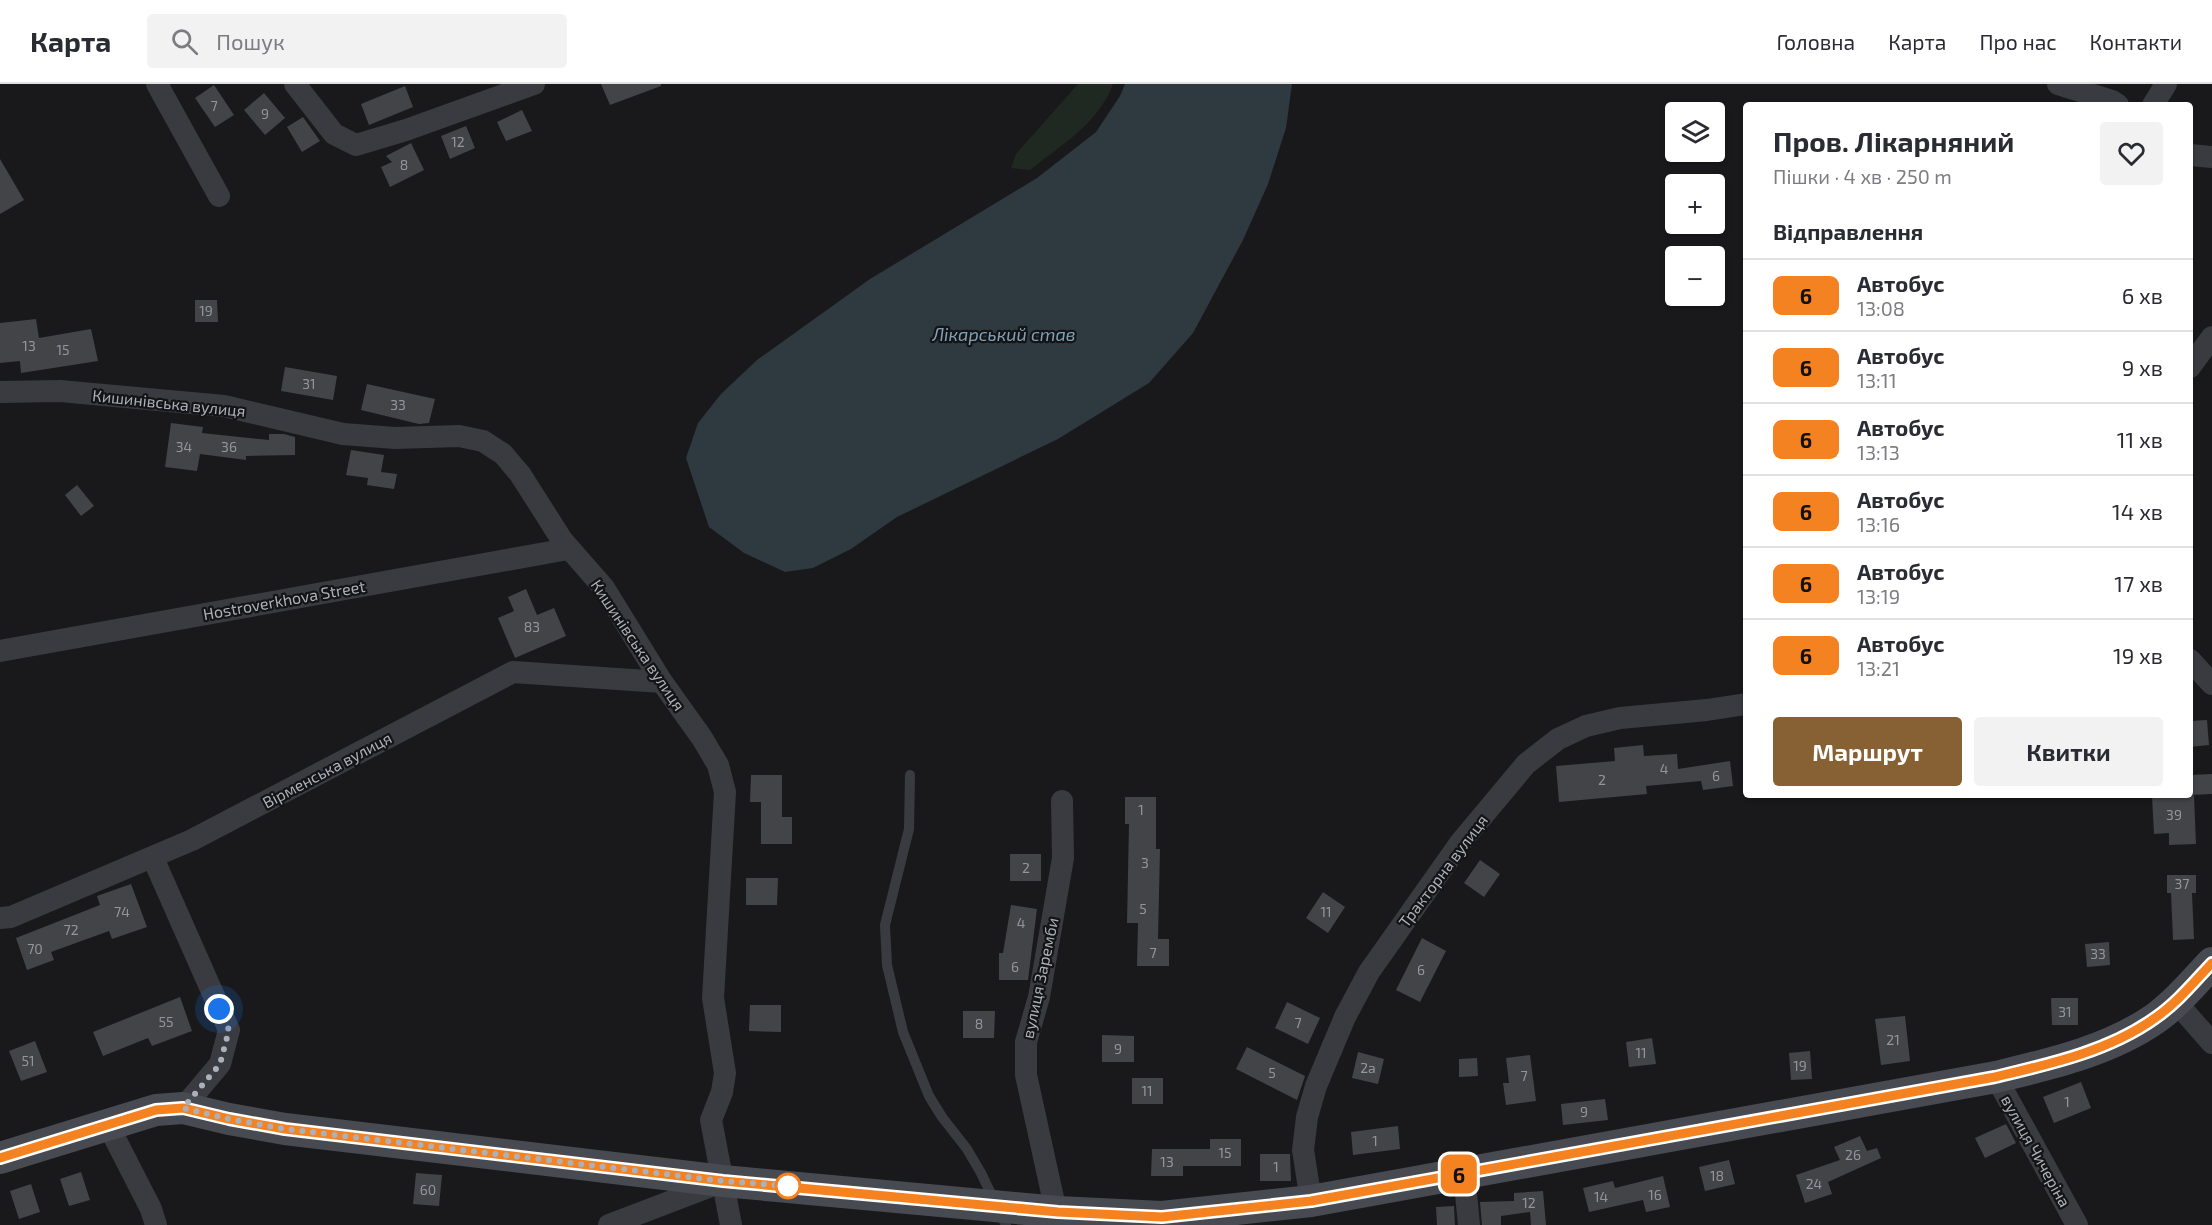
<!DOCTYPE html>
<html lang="uk">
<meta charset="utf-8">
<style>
:root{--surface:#fff;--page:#f2f2f3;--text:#2b2b33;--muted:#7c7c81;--line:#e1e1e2;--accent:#876134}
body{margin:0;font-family:"Exo 2",sans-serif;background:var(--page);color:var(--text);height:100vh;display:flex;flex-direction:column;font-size:22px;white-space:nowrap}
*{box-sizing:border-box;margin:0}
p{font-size:20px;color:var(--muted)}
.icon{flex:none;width:33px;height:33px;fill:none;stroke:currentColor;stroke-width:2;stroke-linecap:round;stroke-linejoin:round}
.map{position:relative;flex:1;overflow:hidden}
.sheet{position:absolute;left:1743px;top:18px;width:450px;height:696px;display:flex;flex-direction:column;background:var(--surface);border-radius:6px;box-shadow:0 2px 4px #0004}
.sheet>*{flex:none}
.badge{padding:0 12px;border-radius:9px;font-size:21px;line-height:39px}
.fabs{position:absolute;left:1665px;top:18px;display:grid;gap:12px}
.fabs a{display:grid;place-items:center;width:60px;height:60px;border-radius:6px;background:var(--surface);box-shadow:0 2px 4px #0004;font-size:30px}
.you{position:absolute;width:30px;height:30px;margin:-15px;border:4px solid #fff;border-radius:50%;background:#1a73e8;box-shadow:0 0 0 9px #1a73e833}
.map>.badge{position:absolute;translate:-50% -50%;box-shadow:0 0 0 3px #fff}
h2{padding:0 30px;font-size:22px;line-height:54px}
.round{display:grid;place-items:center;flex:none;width:63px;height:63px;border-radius:6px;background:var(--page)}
.summary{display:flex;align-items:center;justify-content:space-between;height:102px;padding:0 30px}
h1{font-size:28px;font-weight:700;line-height:45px}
.action{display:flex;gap:12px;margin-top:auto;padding:12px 30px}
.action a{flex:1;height:69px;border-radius:6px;background:var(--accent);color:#fff;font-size:24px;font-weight:700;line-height:69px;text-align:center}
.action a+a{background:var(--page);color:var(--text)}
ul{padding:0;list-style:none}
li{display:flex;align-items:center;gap:18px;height:72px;padding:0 30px;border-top:2px solid var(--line)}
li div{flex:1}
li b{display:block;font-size:22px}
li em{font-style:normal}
li .badge{min-width:66px;font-weight:700;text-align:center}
header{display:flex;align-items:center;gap:36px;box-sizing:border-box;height:84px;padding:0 30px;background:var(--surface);border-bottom:2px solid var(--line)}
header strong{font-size:28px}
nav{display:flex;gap:33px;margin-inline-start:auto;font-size:21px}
.search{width:420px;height:54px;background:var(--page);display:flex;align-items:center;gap:15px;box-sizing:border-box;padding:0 21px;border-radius:6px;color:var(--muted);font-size:22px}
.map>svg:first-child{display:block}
.green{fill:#202921}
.water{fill:#2e3940}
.building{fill:#434448}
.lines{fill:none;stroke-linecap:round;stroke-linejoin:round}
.lane{stroke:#393b40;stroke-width:10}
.street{stroke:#393b40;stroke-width:22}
.secondary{stroke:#474a50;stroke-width:32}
.line-casing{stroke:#fff;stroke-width:14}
.line{stroke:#f58220;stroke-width:9}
.walk{stroke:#abb1bb;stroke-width:6;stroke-dasharray:0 10.8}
.stop-dot{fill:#fff;stroke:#f58220;stroke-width:3}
.labels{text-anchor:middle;stroke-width:4.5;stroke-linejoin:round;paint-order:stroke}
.number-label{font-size:14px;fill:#91969e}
.street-label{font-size:16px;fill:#abb1bb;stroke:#141416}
.water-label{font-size:18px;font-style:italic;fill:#81a2b6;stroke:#141416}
</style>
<header>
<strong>Карта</strong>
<div class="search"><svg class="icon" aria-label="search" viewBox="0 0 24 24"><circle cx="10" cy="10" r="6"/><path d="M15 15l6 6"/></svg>Пошук</div>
<nav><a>Головна</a><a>Карта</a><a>Про нас</a><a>Контакти</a></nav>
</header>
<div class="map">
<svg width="2212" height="1141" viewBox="0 0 2212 1141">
<rect width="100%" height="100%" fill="#19191b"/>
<path class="green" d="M1078,0H1113C1099,39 1060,62 1030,86L1011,84L1016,70Z"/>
<polygon class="water" points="1125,0 1292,0 1286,44 1268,100 1243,156 1193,249 1149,299 1058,355 897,433 851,465 813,484 785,488 744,469 709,443 686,374 698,339 721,310 757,276 870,195 1037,94 1096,48 1120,12"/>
<g class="building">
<polygon points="601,0 661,0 661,2 610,21"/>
<polygon points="214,1 234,31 215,43 195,14"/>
<polygon points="405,2 413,23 369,41 361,20"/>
<polygon points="264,9 285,34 265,51 244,26"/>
<polygon points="522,26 532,47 506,57 497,38"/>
<polygon points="303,33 320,57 302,68 287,43"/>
<polygon points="466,42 475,64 450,75 441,52"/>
<polygon points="411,59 424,86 390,103 381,83 392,78 386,72"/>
<polygon points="0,75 24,116 0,130"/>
<polygon points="195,216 217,216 218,238 195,238"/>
<polygon points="36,235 39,254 91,245 98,277 21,289 20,277 0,279 0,239"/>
<polygon points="285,283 337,292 333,316 281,307"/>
<polygon points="367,300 435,315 429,339 419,340 361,326"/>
<polygon points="171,339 203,343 202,349 269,356 269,350 284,350 295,353 295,371 246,372 246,376 200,370 197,387 165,383"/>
<polygon points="351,366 384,371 381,388 397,390 394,405 367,401 368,394 346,391"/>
<polygon points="77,401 94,422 81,432 65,411"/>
<polygon points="526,505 537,531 554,524 566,552 515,574 498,534 514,527 508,513"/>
<polygon points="2207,636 2209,661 2190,663 2190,637"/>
<polygon points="1643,661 1644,672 1677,670 1678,685 1730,677 1733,702 1703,706 1701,697 1646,702 1647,710 1559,718 1556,682 1615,677 1614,664"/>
<polygon points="2212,690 2212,710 2190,711 2190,691"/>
<polygon points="751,691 782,691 782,733 792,733 792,760 761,760 761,718 750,718"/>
<polygon points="2194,711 2196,760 2169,761 2169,749 2154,750 2152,712"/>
<polygon points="1125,713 1156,713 1156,765 1160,765 1158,855 1169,855 1169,882 1137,882 1138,839 1127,839 1129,740 1125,740"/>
<rect x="1010" y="770" width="31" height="27"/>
<polygon points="1480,776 1500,790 1484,813 1464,799"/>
<polygon points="2167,791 2196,791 2196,809 2192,809 2194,855 2173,856 2171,809 2167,809"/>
<polygon points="746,794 778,794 777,821 746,821"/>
<polygon points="131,800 147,843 112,855 109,847 51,868 54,876 27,886 16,854 100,821 97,812"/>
<polygon points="1323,808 1345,823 1328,849 1306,834"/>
<polygon points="1011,821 1037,825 1028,896 999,896 999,869 1003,869"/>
<polygon points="1422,854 1446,867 1420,918 1396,906"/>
<polygon points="2109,858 2110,881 2087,883 2085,860"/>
<polygon points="180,913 192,947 152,962 148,954 103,972 93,948"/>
<polygon points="2051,914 2078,914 2078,941 2052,941"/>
<polygon points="1287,918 1320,934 1308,960 1275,944"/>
<polygon points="750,921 781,921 781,948 749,947"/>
<polygon points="963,927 995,927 994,954 963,954"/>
<polygon points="1905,932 1910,977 1881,981 1875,935"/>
<polygon points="1102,951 1134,952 1134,978 1102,978"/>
<polygon points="1652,954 1656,980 1629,983 1626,958"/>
<polygon points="35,957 47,988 21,997 9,967"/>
<polygon points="1247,963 1305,992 1297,1016 1236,985"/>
<polygon points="1810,967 1812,995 1791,996 1789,969"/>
<polygon points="1358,968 1384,975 1378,1000 1352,994"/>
<polygon points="1530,971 1536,1017 1506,1021 1503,999 1509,999 1506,974"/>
<polygon points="1477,974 1478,992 1459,993 1459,975"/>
<rect x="1132" y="994" width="31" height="26"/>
<polygon points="2081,998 2091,1024 2054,1039 2043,1013"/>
<polygon points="1605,1015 1608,1036 1563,1041 1561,1020"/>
<polygon points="2006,1040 2016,1059 1985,1074 1975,1054"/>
<polygon points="1398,1042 1400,1065 1353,1071 1351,1048"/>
<polygon points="1860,1052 1867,1067 1877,1064 1881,1074 1828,1098 1832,1110 1805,1119 1796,1091 1840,1076 1834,1063"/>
<polygon points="1210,1055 1241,1055 1241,1082 1183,1082 1183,1092 1151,1092 1152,1065 1210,1065"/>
<polygon points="1260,1070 1290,1070 1291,1097 1260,1097"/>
<polygon points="1729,1076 1735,1100 1705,1107 1699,1083"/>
<polygon points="81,1088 90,1116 69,1122 60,1095"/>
<polygon points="416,1089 442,1091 439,1122 413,1120"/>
<polygon points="1663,1092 1670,1123 1646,1128 1643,1116 1589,1128 1583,1104 1613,1097 1615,1104"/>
<polygon points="31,1100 40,1128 19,1135 10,1107"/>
<polygon points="1543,1107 1546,1141 1531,1141 1530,1128 1501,1132 1501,1141 1482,1141 1480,1118 1514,1117 1514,1109"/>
<polygon points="1454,1122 1455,1141 1437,1141 1436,1123"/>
</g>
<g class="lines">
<polyline class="lane" points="910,691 909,745 885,841 887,881 903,948 929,1012 942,1033 967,1065 981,1089 1006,1141"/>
<g class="street">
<polyline points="157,0 219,112"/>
<polyline points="295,0 334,50 356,61 406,46 534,0"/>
<polyline points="2058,0 2112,17 2118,21"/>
<polyline points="2153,21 2166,0"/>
<polyline points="2190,71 2212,73"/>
<polyline points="2190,283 2212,253"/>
<polyline points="0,308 60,307 224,322 343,350 395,354 459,352 483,357 503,370 520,390 562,456 604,504 662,598 702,654 718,681 725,708 713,914 725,989 722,1008 711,1036 731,1141"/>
<polyline points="0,567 568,465"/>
<polyline points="2190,576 2212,600"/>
<polyline points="153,774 229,946 220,980 183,1024"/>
<polyline points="0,834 11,833 192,756 513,588 662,598"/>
<polyline points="2176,918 2212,959"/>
<polyline points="1996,993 2077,1141"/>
<polyline points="108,1041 151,1125 156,1141"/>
<polyline points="1464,1089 1469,1141"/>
<polyline points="1311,1117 1303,1066 1307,1033 1316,1002 1345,933 1369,888 1460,759 1526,680 1558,655 1586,642 1620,634 1707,626 1746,620"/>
<polyline points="609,1141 719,1099"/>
<polyline points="1059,1141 1026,991 1026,958 1039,913 1063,774 1062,717"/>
</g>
<path class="secondary" d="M0,1074L156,1026L183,1024L229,1035L285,1045L723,1097L1058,1128L1162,1133L1311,1117L1996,993C2050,980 2109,967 2156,934C2177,919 2194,898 2212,879"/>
</g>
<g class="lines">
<g class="line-casing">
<path id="line" d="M0,1074L156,1026L183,1024L229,1035L285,1045L723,1097L1058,1128L1162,1133L1311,1117L1995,993C2050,980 2109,967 2155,934C2177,919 2194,898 2212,879"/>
</g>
<use href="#line" class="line"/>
<polyline class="walk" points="219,925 229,946 220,980 183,1024 229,1035 285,1045 723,1097 788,1102"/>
</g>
<circle class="stop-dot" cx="788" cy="1102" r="12"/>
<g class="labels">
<g class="number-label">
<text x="214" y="27">7</text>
<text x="265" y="35">9</text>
<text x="458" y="63">12</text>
<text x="404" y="86">8</text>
<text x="206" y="232">19</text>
<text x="29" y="267">13</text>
<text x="63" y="271">15</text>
<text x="309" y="305">31</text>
<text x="398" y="326">33</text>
<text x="184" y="368">34</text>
<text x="229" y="368">36</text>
<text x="532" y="548">83</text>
<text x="1664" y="690">4</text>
<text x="1716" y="697">6</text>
<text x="1602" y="701">2</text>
<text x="1141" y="731">1</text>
<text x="2174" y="736">39</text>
<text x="1145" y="784">3</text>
<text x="1026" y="789">2</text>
<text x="2182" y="805">37</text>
<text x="1143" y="830">5</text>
<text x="122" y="833">74</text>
<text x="1326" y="833">11</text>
<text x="1021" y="844">4</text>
<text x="71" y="851">72</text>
<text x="35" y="870">70</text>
<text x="1153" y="874">7</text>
<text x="2098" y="875">33</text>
<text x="1015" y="888">6</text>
<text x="1421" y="891">6</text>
<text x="2065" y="933">31</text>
<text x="166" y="943">55</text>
<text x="1298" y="944">7</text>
<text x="979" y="945">8</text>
<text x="1893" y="961">21</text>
<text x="1118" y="970">9</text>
<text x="1641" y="974">11</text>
<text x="28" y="982">51</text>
<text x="1800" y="987">19</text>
<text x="1368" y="989">2а</text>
<text x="1272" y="994">5</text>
<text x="1524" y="997">7</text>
<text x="1147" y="1012">11</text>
<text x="2067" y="1023">1</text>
<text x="1584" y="1033">9</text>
<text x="1375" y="1062">1</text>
<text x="1225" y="1074">15</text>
<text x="1853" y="1076">26</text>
<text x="1167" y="1083">13</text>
<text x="1276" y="1088">1</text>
<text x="1717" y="1097">18</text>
<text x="1814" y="1105">24</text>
<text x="428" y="1111">60</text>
<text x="1655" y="1116">16</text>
<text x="1601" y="1118">14</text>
<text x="1529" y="1124">12</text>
</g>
<g class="street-label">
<text transform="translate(169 319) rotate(6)" y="6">Кишинівська вулиця</text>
<text transform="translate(284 516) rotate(-10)" y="6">Hostroverkhova Street</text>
<text transform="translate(638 561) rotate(56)" y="6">Кишинівська вулиця</text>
<text transform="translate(327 686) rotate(-28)" y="6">Вірменська вулиця</text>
<text transform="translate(1443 787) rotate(-53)" y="6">Тракторна вулиця</text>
<text transform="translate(1040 894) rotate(-78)" y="6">вулиця Заремби</text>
<text transform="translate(2036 1067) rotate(61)" y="6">вулиця Чичеріна</text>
</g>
<g class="water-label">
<text x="1004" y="257">Лікарський став</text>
</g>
</g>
</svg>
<div class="fabs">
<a><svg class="icon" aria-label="layers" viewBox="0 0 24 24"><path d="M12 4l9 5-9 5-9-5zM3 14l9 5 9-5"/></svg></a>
<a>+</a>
<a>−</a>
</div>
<div class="you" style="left:219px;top:925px"></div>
<b class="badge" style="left:1459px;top:1090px;background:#f58220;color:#111">6</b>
<section class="sheet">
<div class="summary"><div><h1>Пров. Лікарняний</h1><p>Пішки · 4 хв · 250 m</p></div><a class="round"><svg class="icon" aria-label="heart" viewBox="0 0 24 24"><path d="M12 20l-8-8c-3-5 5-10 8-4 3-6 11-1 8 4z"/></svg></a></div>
<h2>Відправлення</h2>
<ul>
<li><span class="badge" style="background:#f58220;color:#111">6</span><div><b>Автобус</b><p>13:08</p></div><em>6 хв</em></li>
<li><span class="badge" style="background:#f58220;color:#111">6</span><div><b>Автобус</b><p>13:11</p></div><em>9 хв</em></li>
<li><span class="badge" style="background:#f58220;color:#111">6</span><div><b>Автобус</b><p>13:13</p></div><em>11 хв</em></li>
<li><span class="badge" style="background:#f58220;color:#111">6</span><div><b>Автобус</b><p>13:16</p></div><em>14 хв</em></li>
<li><span class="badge" style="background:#f58220;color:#111">6</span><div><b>Автобус</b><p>13:19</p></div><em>17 хв</em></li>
<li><span class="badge" style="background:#f58220;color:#111">6</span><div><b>Автобус</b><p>13:21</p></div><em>19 хв</em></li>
</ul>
<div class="action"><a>Маршрут</a><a>Квитки</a></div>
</section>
</div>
